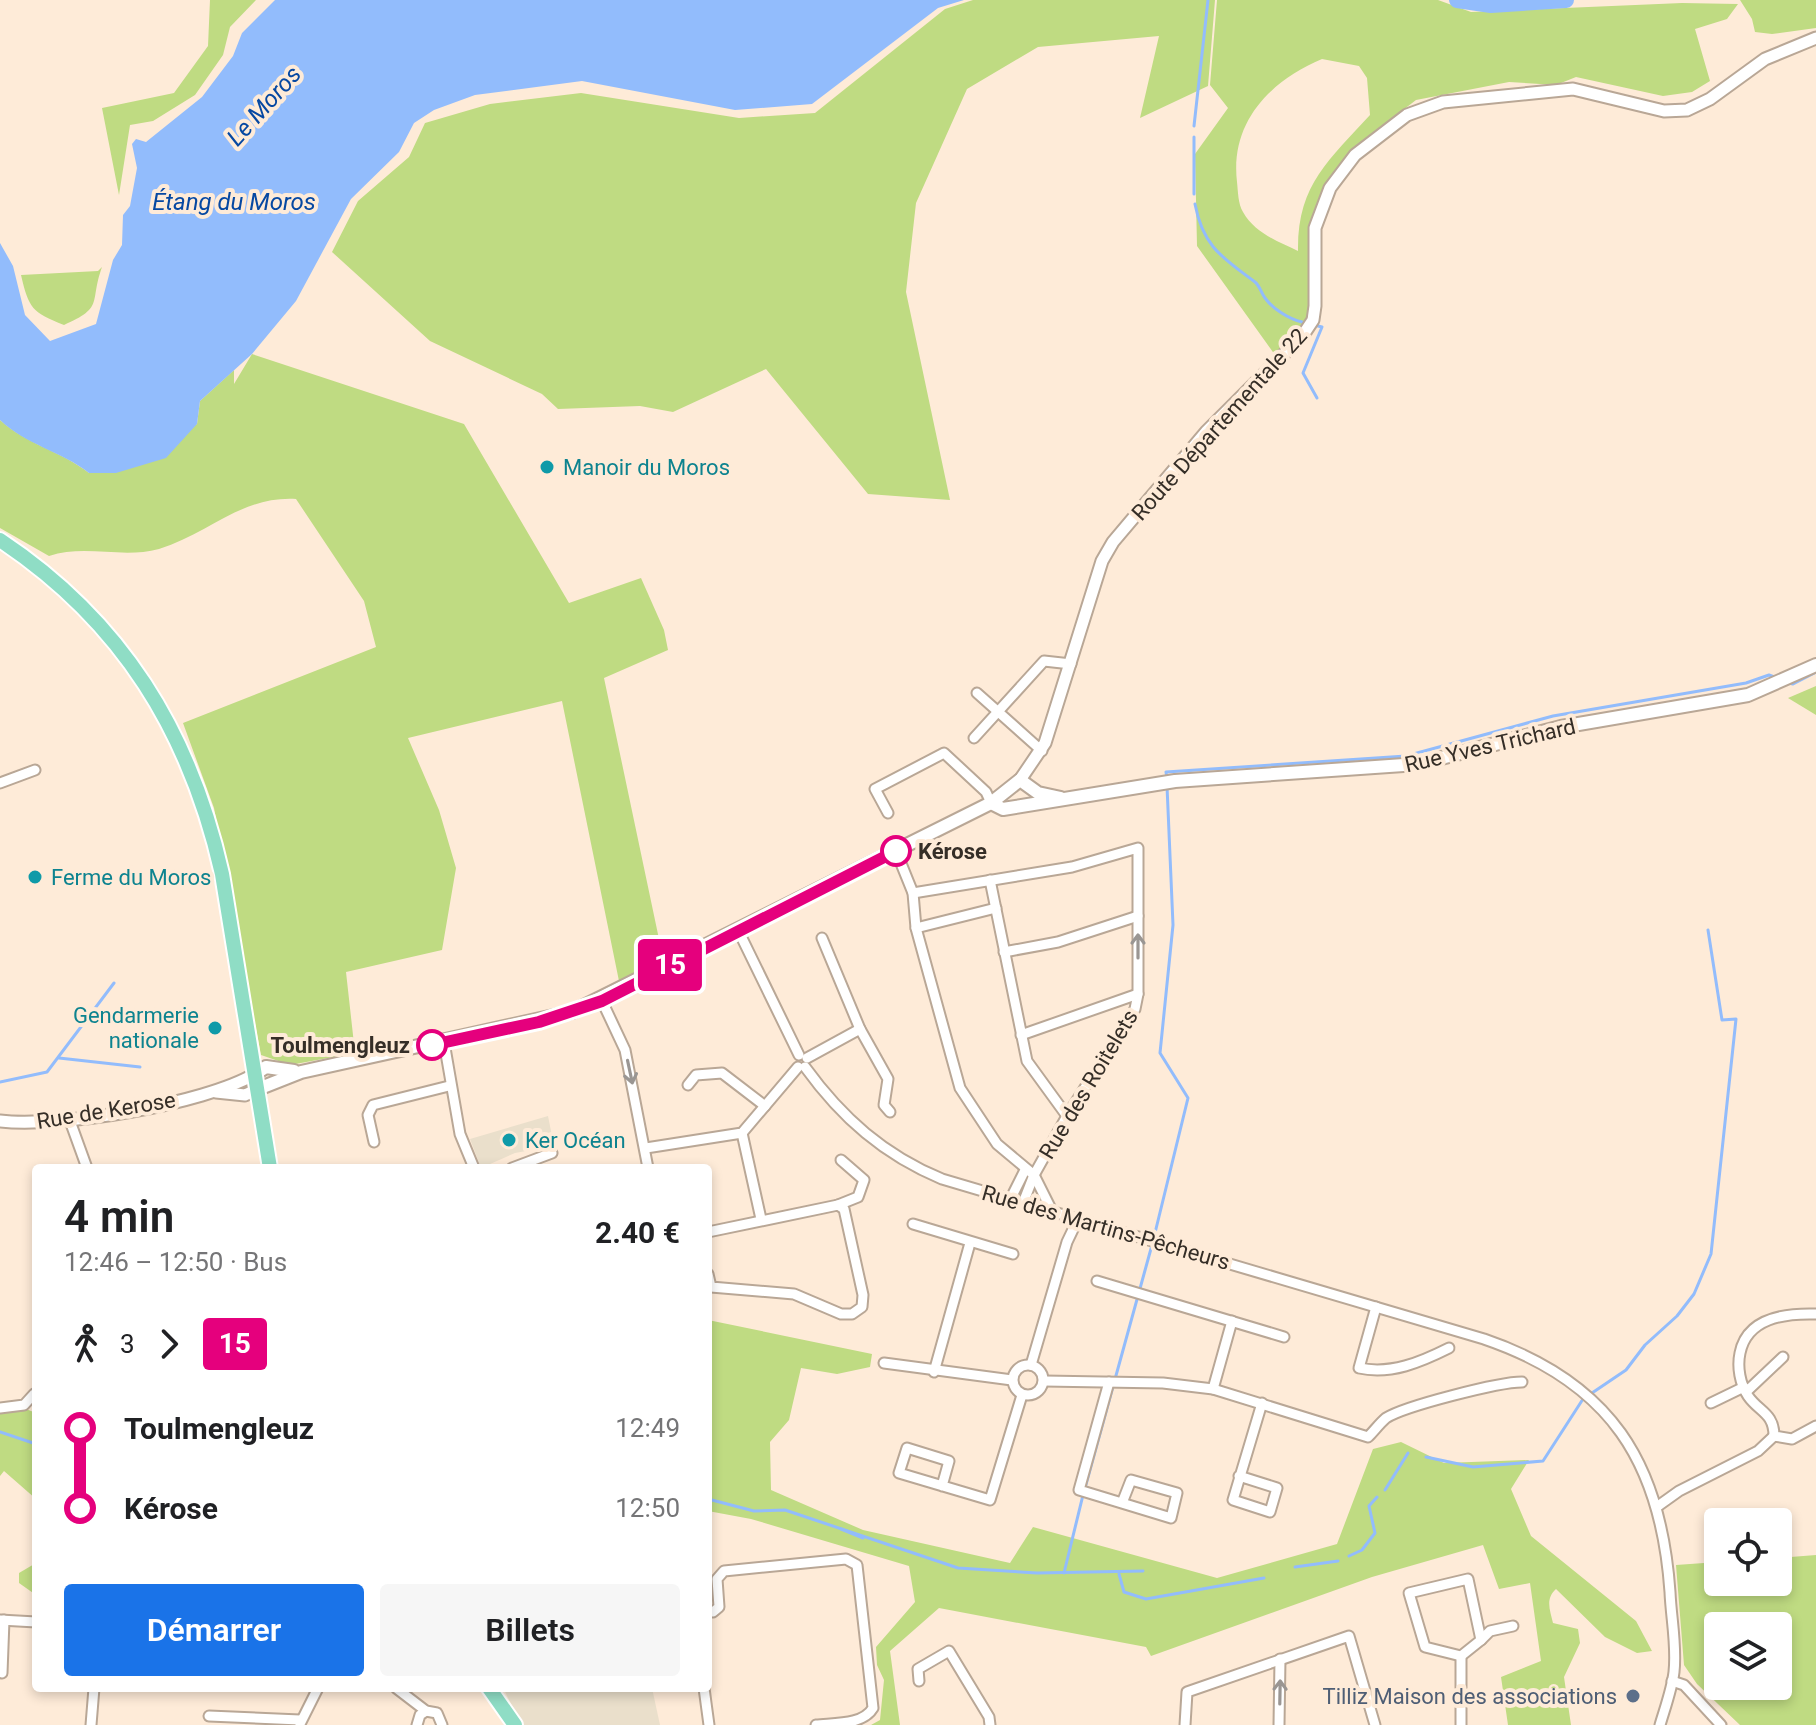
<!DOCTYPE html>
<html lang="fr">
<meta charset="utf-8">
<style>
:root{--surface:#fff;--page:#f6f6f6;--text:#202124;--muted:#757577;--accent:#1a73e8}
body{margin:0;font-family:Roboto,sans-serif;background:var(--page);color:var(--text);height:100vh;display:flex;flex-direction:column;font-size:30px;white-space:nowrap}
*{box-sizing:border-box;margin:0}
p{font-size:26px;color:var(--muted)}
.icon{flex:none;width:44px;height:44px;fill:none;stroke:currentColor;stroke-width:2;stroke-linecap:round;stroke-linejoin:round}
.map{position:relative;flex:1;overflow:hidden}
.drawer{position:absolute;left:32px;top:1164px;width:680px;height:528px;display:flex;flex-direction:column;background:var(--surface);border-radius:8px;box-shadow:0 4px 12px #0003}
.drawer>*{flex:none}
.badge{padding:0 16px;border-radius:6px;font-size:28px;line-height:52px}
.buttons{position:absolute;left:1704px;top:1508px;display:grid;gap:16px}
.buttons a{display:grid;place-items:center;width:88px;height:88px;border-radius:8px;background:var(--surface);box-shadow:0 4px 12px #0003;font-size:40px}
.map>.badge{position:absolute;translate:-50% -50%;box-shadow:0 0 0 4px #fff}
.legs{display:flex;align-items:center;gap:12px;height:88px;padding:0 32px;font-size:26px}
.legs p{margin-inline-start:auto}
.head{display:flex;align-items:center;justify-content:space-between;height:136px;padding:0 32px}
h1{font-size:44px;font-weight:600;line-height:60px}
.cta{display:flex;gap:16px;margin-top:auto;padding:16px 32px}
.cta a{flex:1;height:92px;border-radius:8px;background:var(--accent);color:#fff;font-size:32px;font-weight:600;line-height:92px;text-align:center}
.cta a+a{background:var(--page);color:var(--text)}
ul{padding:0 32px;list-style:none}
li{display:flex;align-items:center;gap:28px;height:80px;font-size:30px}
li i{display:grid;place-items:center;width:12px;height:100%;margin:0 10px;background:currentColor}
li i::after{content:'';width:20px;height:20px;margin:-10px;border:6px solid;border-radius:50%;background:var(--surface)}
li p{margin-inline-start:auto}
li:first-child i{background:linear-gradient(#0000 50%,currentColor 0)}
li:last-child i{background:linear-gradient(currentColor 50%,#0000 0)}
.map>svg:first-child{display:block}
.commercial{fill:#eadfcb}
.green{fill:#bfdb82;fill-rule:evenodd}
.water{fill:#92bcfc}
.lines{fill:none;stroke-linecap:round;stroke-linejoin:round}
.stream{stroke:#92bcfc;stroke-width:3}
.river{stroke:#92bcfc;stroke-width:16}
.minor-casing{stroke:#b9a796;stroke-width:13}
.tertiary-casing{stroke:#b9a796;stroke-width:15}
.secondary-casing{stroke:#b9a796;stroke-width:16}
.primary-casing{stroke:#fff;stroke-width:18}
.minor{stroke:#fff;stroke-width:9}
.tertiary{stroke:#fff;stroke-width:11}
.secondary{stroke:#fff;stroke-width:12}
.primary{stroke:#8fddc5;stroke-width:14}
.oneway{stroke:#9a9693}
.line-1-casing{stroke:#fff;stroke-width:18}
.line-1{stroke:#e5007d;stroke-width:12}
.culture-dot{fill:#0f9aa8;stroke:#feebd8;stroke-width:3}
.stop-1-dot{fill:#fff;stroke:#e5007d;stroke-width:4}
.service-dot{fill:#5c6f8a;stroke:#feebd8;stroke-width:3}
.labels{text-anchor:middle;stroke-width:8;stroke-linejoin:round;paint-order:stroke}
.street-label{font-size:22px;fill:#352e27;stroke:#feebd8}
.culture-label{font-size:22px;fill:#0d838f;stroke:#feebd8;text-anchor:start}
.stop-label{font-size:22px;font-weight:bold;fill:#352e27;stroke:#feebd8;text-anchor:start}
.service-label{font-size:22px;fill:#4e5e75;stroke:#feebd8;text-anchor:end}
.water-label{font-size:24px;font-style:italic;fill:#0648a2;stroke:#feebd8}
</style>
<div class="map">
<svg width="1816" height="1725" viewBox="0 0 1816 1725">
<rect width="100%" height="100%" fill="#feebd8"/>
<g class="commercial">
<polygon points="548,1116 554,1146 515,1153 481,1168 470,1139"/>
<polygon points="503,1688 652,1688 660,1725 522,1725"/>
</g>
<g class="green">
<polygon points="210,0 256,0 230,27 223,55 195,95 153,121 130,125 119,195 102,108 174,93 208,46"/>
<polygon points="973,0 1215,0 1208,86 1140,118 1159,36 1038,47 967,89 916,203 906,292 950,500 868,494 766,369 673,412 640,406 558,409 542,394 430,341 332,252 358,201 409,157 425,123 490,104 581,93 739,118 815,113 945,9"/>
<path d="M1217,0H1438L1471,12L1682,3L1738,4L1727,19L1695,29L1710,81L1692,92L1663,96L1576,77L1556,85L1509,82L1416,100L1359,144L1323,192L1313,320L1275,355L1197,246L1195,154L1228,108L1210,85ZM1322,59L1359,66L1367,78L1370,115C1329,160 1297,185 1298,251C1277,241 1255,233 1243,212C1238,204 1238,191 1237,182C1230,122 1270,81 1322,59Z"/>
<polygon points="1740,0 1816,0 1816,28 1772,34 1755,32 1752,19"/>
<path d="M102,267C89,303 105,307 64,325C32,312 29,309 21,275L98,271Z"/>
<path d="M252,354L464,424L569,603L641,578L664,630L668,650L604,678L663,958L619,981L562,701L408,738L439,810L456,868L442,950L346,972L355,1053L290,1065L261,1055L214,808L183,723L376,647L364,601L296,499C241,496 210,533 159,549C122,559 85,544 49,556L0,528V420C26,444 61,451 89,473L197,424L200,401L234,370V384Z"/>
<polygon points="1816,686 1816,715 1788,698"/>
<path d="M708,1320L872,1354L870,1367L837,1374L801,1368L789,1420L770,1442L771,1490L863,1530L1010,1563L1033,1527L1217,1578L1337,1544L1373,1449L1401,1442L1444,1463L1529,1460L1511,1489L1531,1536L1636,1621L1652,1651L1637,1653L1605,1637L1556,1589C1545,1599 1550,1610 1553,1623L1578,1629L1580,1643L1564,1677L1571,1725H1508L1501,1677L1541,1661L1530,1583L1499,1589L1483,1545L1372,1577L1151,1656L1146,1647L939,1608L890,1651L900,1725H871L880,1720L884,1680L877,1665L876,1647L915,1602L909,1566L751,1519L708,1511Z"/>
<polygon points="26,1409 36,1413 36,1499 4,1471 0,1476 0,1412"/>
<path d="M1816,1555V1725H1740L1697,1684L1684,1665L1676,1565L1718,1562V1582H1778V1558ZM1718,1626H1778V1686H1718Z"/>
<polygon points="36,1563 36,1595 19,1583 19,1573"/>
</g>
<path class="water" d="M275,0H964L938,8L812,104L735,110L582,81L475,95L434,110L414,123L399,152L351,199L296,301L252,354L200,401L197,424L166,458L116,473H89C61,451 26,445 0,420V243L13,266L25,315L50,341L96,324L113,260L122,245L123,215L130,206L137,168L132,144L136,139L146,142L202,97L233,56L242,33Z"/>
<g class="lines">
<g class="stream">
<polyline points="1194,126 1208,0"/>
<polyline points="1194,137 1194,194"/>
<path d="M1195,204C1203,247 1223,258 1255,282C1260,286 1261,293 1265,298C1273,309 1289,319 1302,322"/>
<polyline points="1317,398 1303,373 1322,327 1318,326"/>
<polyline points="1788,683 1793,684 1816,672"/>
<polyline points="1167,778 1166,772 1406,756 1553,716 1746,683 1769,675 1777,678"/>
<polyline points="59,1058 140,1067"/>
<polyline points="0,1082 47,1072 114,983"/>
<polyline points="1154,1237 1188,1098 1160,1053 1173,925 1167,786"/>
<polyline points="1589,1395 1626,1370 1645,1345 1677,1316 1694,1294 1711,1254 1736,1019 1722,1020 1708,930"/>
<polyline points="0,1432 36,1444"/>
<polyline points="1426,1457 1473,1467 1543,1461 1583,1399"/>
<polyline points="1085,1488 1152,1245"/>
<polyline points="1385,1490 1408,1453"/>
<polyline points="708,1499 754,1511 785,1510 958,1568 1037,1573 1143,1571"/>
<polyline points="841,1529 863,1538"/>
<polyline points="1349,1556 1362,1550 1375,1533 1369,1506 1377,1497"/>
<polyline points="1295,1567 1338,1561"/>
<polyline points="1064,1573 1083,1495"/>
<polyline points="1119,1574 1124,1592 1146,1599 1264,1578"/>
</g>
<polyline class="river" points="1457,0 1491,5 1566,0"/>
<g class="minor-casing">
<g id="minor">
<polyline points="977,693 1042,751"/>
<polyline points="974,738 1044,661 1071,664"/>
<polyline points="0,783 35,770"/>
<polyline points="888,813 875,789 944,753 986,792 991,803"/>
<polyline points="896,851 913,893 916,928 960,1088 997,1144 1034,1175 1052,1211"/>
<polyline points="990,880 1027,1061 1067,1116"/>
<polyline points="913,893 1072,867 1138,848 1138,994 1135,1009 1067,1116 1034,1175 1023,1203"/>
<polyline points="916,928 996,908"/>
<polyline points="738,930 799,1055"/>
<polyline points="822,938 860,1029"/>
<polyline points="1004,952 1058,942 1138,916"/>
<polyline points="602,1001 625,1050 648,1168"/>
<polyline points="1021,1035 1138,994"/>
<polyline points="444,1042 460,1134 474,1168"/>
<polyline points="807,1058 860,1029 888,1079 884,1105 890,1112"/>
<path d="M805,1067C842,1118 884,1155 942,1179L1484,1339C1610,1382 1661,1462 1670,1592C1671,1618 1677,1645 1674,1672C1672,1689 1665,1708 1660,1725"/>
<polyline points="688,1085 696,1075 722,1073 765,1106"/>
<polyline points="70,1121 87,1168"/>
<polyline points="742,1133 761,1219"/>
<polyline points="374,1142 368,1115 373,1105 449,1086"/>
<polyline points="646,1148 742,1133 798,1067"/>
<polyline points="512,1168 552,1153"/>
<polyline points="1010,1200 1025,1170"/>
<polyline points="838,1205 858,1197 864,1180 841,1160"/>
<polyline points="913,1224 1013,1254"/>
<polyline points="708,1232 838,1205 844,1209 863,1295 862,1307 852,1314 841,1314 794,1294 711,1287 708,1274"/>
<polyline points="1097,1281 1284,1337"/>
<path d="M1376,1307L1359,1368C1391,1375 1421,1362 1449,1348"/>
<polyline points="884,1363 1012,1380"/>
<circle cx="1028" cy="1380" r="15"/>
<polyline points="1031,1365 1067,1242 1078,1219"/>
<polyline points="934,1372 970,1243"/>
<path d="M1044,1381L1163,1383L1213,1389L1368,1437C1374,1431 1380,1423 1386,1418C1405,1406 1499,1382 1522,1382"/>
<polyline points="1109,1382 1079,1490 1171,1518 1177,1493 1131,1480 1122,1503"/>
<polyline points="1213,1389 1232,1321"/>
<polyline points="1746,1392 1783,1357"/>
<polyline points="1711,1403 1744,1387"/>
<polyline points="0,1408 24,1405 34,1394"/>
<path d="M1774,1436C1774,1413 1759,1412 1748,1396C1740,1384 1737,1367 1740,1353C1747,1318 1784,1313 1816,1314"/>
<polyline points="1774,1436 1792,1439 1816,1426"/>
<polyline points="1239,1476 1277,1488 1270,1512 1233,1500 1262,1403"/>
<polyline points="942,1486 949,1461 907,1448 899,1473 990,1500 1022,1395"/>
<polyline points="1658,1506 1679,1491 1758,1451 1774,1436"/>
<polygon points="1468,1579 1481,1640 1461,1656 1425,1647 1409,1593"/>
<path d="M713,1612L719,1607L717,1579L724,1571L846,1559L857,1565L873,1708C863,1725 835,1723 816,1725"/>
<polyline points="0,1620 36,1622"/>
<polyline points="1481,1640 1490,1631 1513,1626"/>
<polyline points="1461,1656 1461,1725"/>
<polyline points="2,1673 4,1620"/>
<polyline points="919,1681 918,1669 949,1651 989,1717 990,1725"/>
<polyline points="1672,1681 1684,1685 1721,1725"/>
<polyline points="396,1688 426,1711 437,1713 442,1725"/>
<polyline points="704,1688 709,1725"/>
<polyline points="209,1716 300,1720"/>
<polyline points="300,1724 318,1688"/>
<polyline points="91,1725 94,1688"/>
<polyline points="417,1725 420,1715 426,1711"/>
<polyline points="1185,1725 1187,1692 1349,1636 1375,1725"/>
<polyline points="1279,1725 1280,1659"/>
</g>
</g>
<g class="tertiary-casing">
<g id="tertiary">
<polyline points="1020,780 1045,743 1102,561 1113,542 1206,432 1303,335 1313,320 1315,306 1315,228 1330,188 1355,155 1407,115 1443,102 1573,89 1664,111 1687,110 1710,99 1765,59 1816,38"/>
<polyline points="216,1092 245,1095 258,1089"/>
<path d="M0,1121C60,1128 204,1104 255,1074"/>
</g>
</g>
<g class="secondary-casing">
<g id="secondary">
<polyline points="991,803 1003,809 1175,781 1418,764 1561,727 1748,695 1816,665"/>
<polyline points="255,1074 266,1067 294,1071"/>
<polyline points="258,1089 301,1072 572,1012 991,803 1020,780 1038,793 1061,798"/>
</g>
</g>
<g class="primary-casing">
<g id="primary">
<path d="M0,540C122,621 190,732 222,874L270,1168"/>
<polyline points="489,1688 515,1725"/>
</g>
</g>
<use href="#minor" class="minor"/>
<use href="#tertiary" class="tertiary"/>
<use href="#secondary" class="secondary"/>
<use href="#primary" class="primary"/>
</g>
<defs><path id="oneway-shaft" d="M-6 0H5M1.5-3L5.5 0L1.5 3" fill="none" stroke-width="1.6" stroke-linecap="round" stroke-linejoin="round" transform="scale(2)"/></defs>
<g class="oneway">
<use href="#oneway-shaft" transform="translate(1138 946) rotate(-90)"/>
<use href="#oneway-shaft" transform="translate(630 1072) rotate(78)"/>
<use href="#oneway-shaft" transform="translate(1280 1692) rotate(-89)"/>
</g>
<g class="lines">
<g class="line-1-casing">
<polyline id="line-1" points="432,1045 539,1022 602,1001 896,851"/>
</g>
<use href="#line-1" class="line-1"/>
</g>
<g class="culture-dot">
<circle cx="547" cy="467" r="8"/>
<circle cx="35" cy="877" r="8"/>
<circle cx="215" cy="1028" r="8"/>
<circle cx="509" cy="1140" r="8"/>
</g>
<g class="stop-1-dot">
<circle cx="896" cy="851" r="14"/>
<circle cx="432" cy="1045" r="14"/>
</g>
<circle class="service-dot" cx="1633" cy="1696" r="8"/>
<g class="labels">
<g class="street-label">
<text transform="translate(1219 424) rotate(-48)" y="8">Route Départementale 22</text>
<text transform="translate(1490 745) rotate(-13)" y="8">Rue Yves Trichard</text>
<text transform="translate(1088 1084) rotate(-59)" y="8">Rue des Roitelets</text>
<text transform="translate(106 1110) rotate(-9)" y="8">Rue de Kerose</text>
<text transform="translate(1106 1227) rotate(16)" y="8">Rue des Martins-Pêcheurs</text>
</g>
<g class="culture-label">
<text x="563" y="475">Manoir du Moros</text>
<text x="51" y="885">Ferme du Moros</text>
<text x="199" y="1023" text-anchor="end">Gendarmerie<tspan x="199" dy="25">nationale</tspan></text>
<text x="525" y="1148">Ker Océan</text>
</g>
<g class="stop-label">
<text x="918" y="859">Kérose</text>
<text x="410" y="1053" text-anchor="end">Toulmengleuz</text>
</g>
<g class="service-label">
<text x="1617" y="1704">Tilliz Maison des associations</text>
</g>
<g class="water-label">
<text transform="translate(264 106) rotate(-48)" y="8">Le Moros</text>
<text x="234" y="210">Étang du Moros</text>
</g>
</g>
</svg>
<div class="buttons">
<a><svg class="icon" aria-label="locate" viewBox="0 0 24 24"><circle cx="12" cy="12" r="6"/><path d="M12 2v4M12 18v4M2 12h4M18 12h4"/></svg></a>
<a><svg class="icon" aria-label="layers" viewBox="0 0 24 24"><path d="M12 4l9 5-9 5-9-5zM3 14l9 5 9-5"/></svg></a>
</div>
<b class="badge" style="left:670px;top:965px;background:#e5007d;color:#fff">15</b>
<section class="drawer">
<div class="head"><div><h1>4 min</h1><p>12:46 – 12:50 · Bus</p></div><b>2.40 €</b></div>
<div class="legs"><svg class="icon" aria-label="walk" viewBox="0 0 24 24"><circle cx="13" cy="4" r="2"/><path d="M13 8l-2 6 4 7M11 14l-3 7M7 12l3-4h3l4 4"/></svg>3<svg class="icon" aria-label="forward" viewBox="0 0 24 24"><path d="M9 5l7 7-7 7"/></svg><b class="badge" style="background:#e5007d;color:#fff">15</b></div>
<ul>
<li><i style="color:#e5007d"></i><b>Toulmengleuz</b><p>12:49</p></li>
<li><i style="color:#e5007d"></i><b>Kérose</b><p>12:50</p></li>
</ul>
<div class="cta"><a>Démarrer</a><a>Billets</a></div>
</section>
</div>
